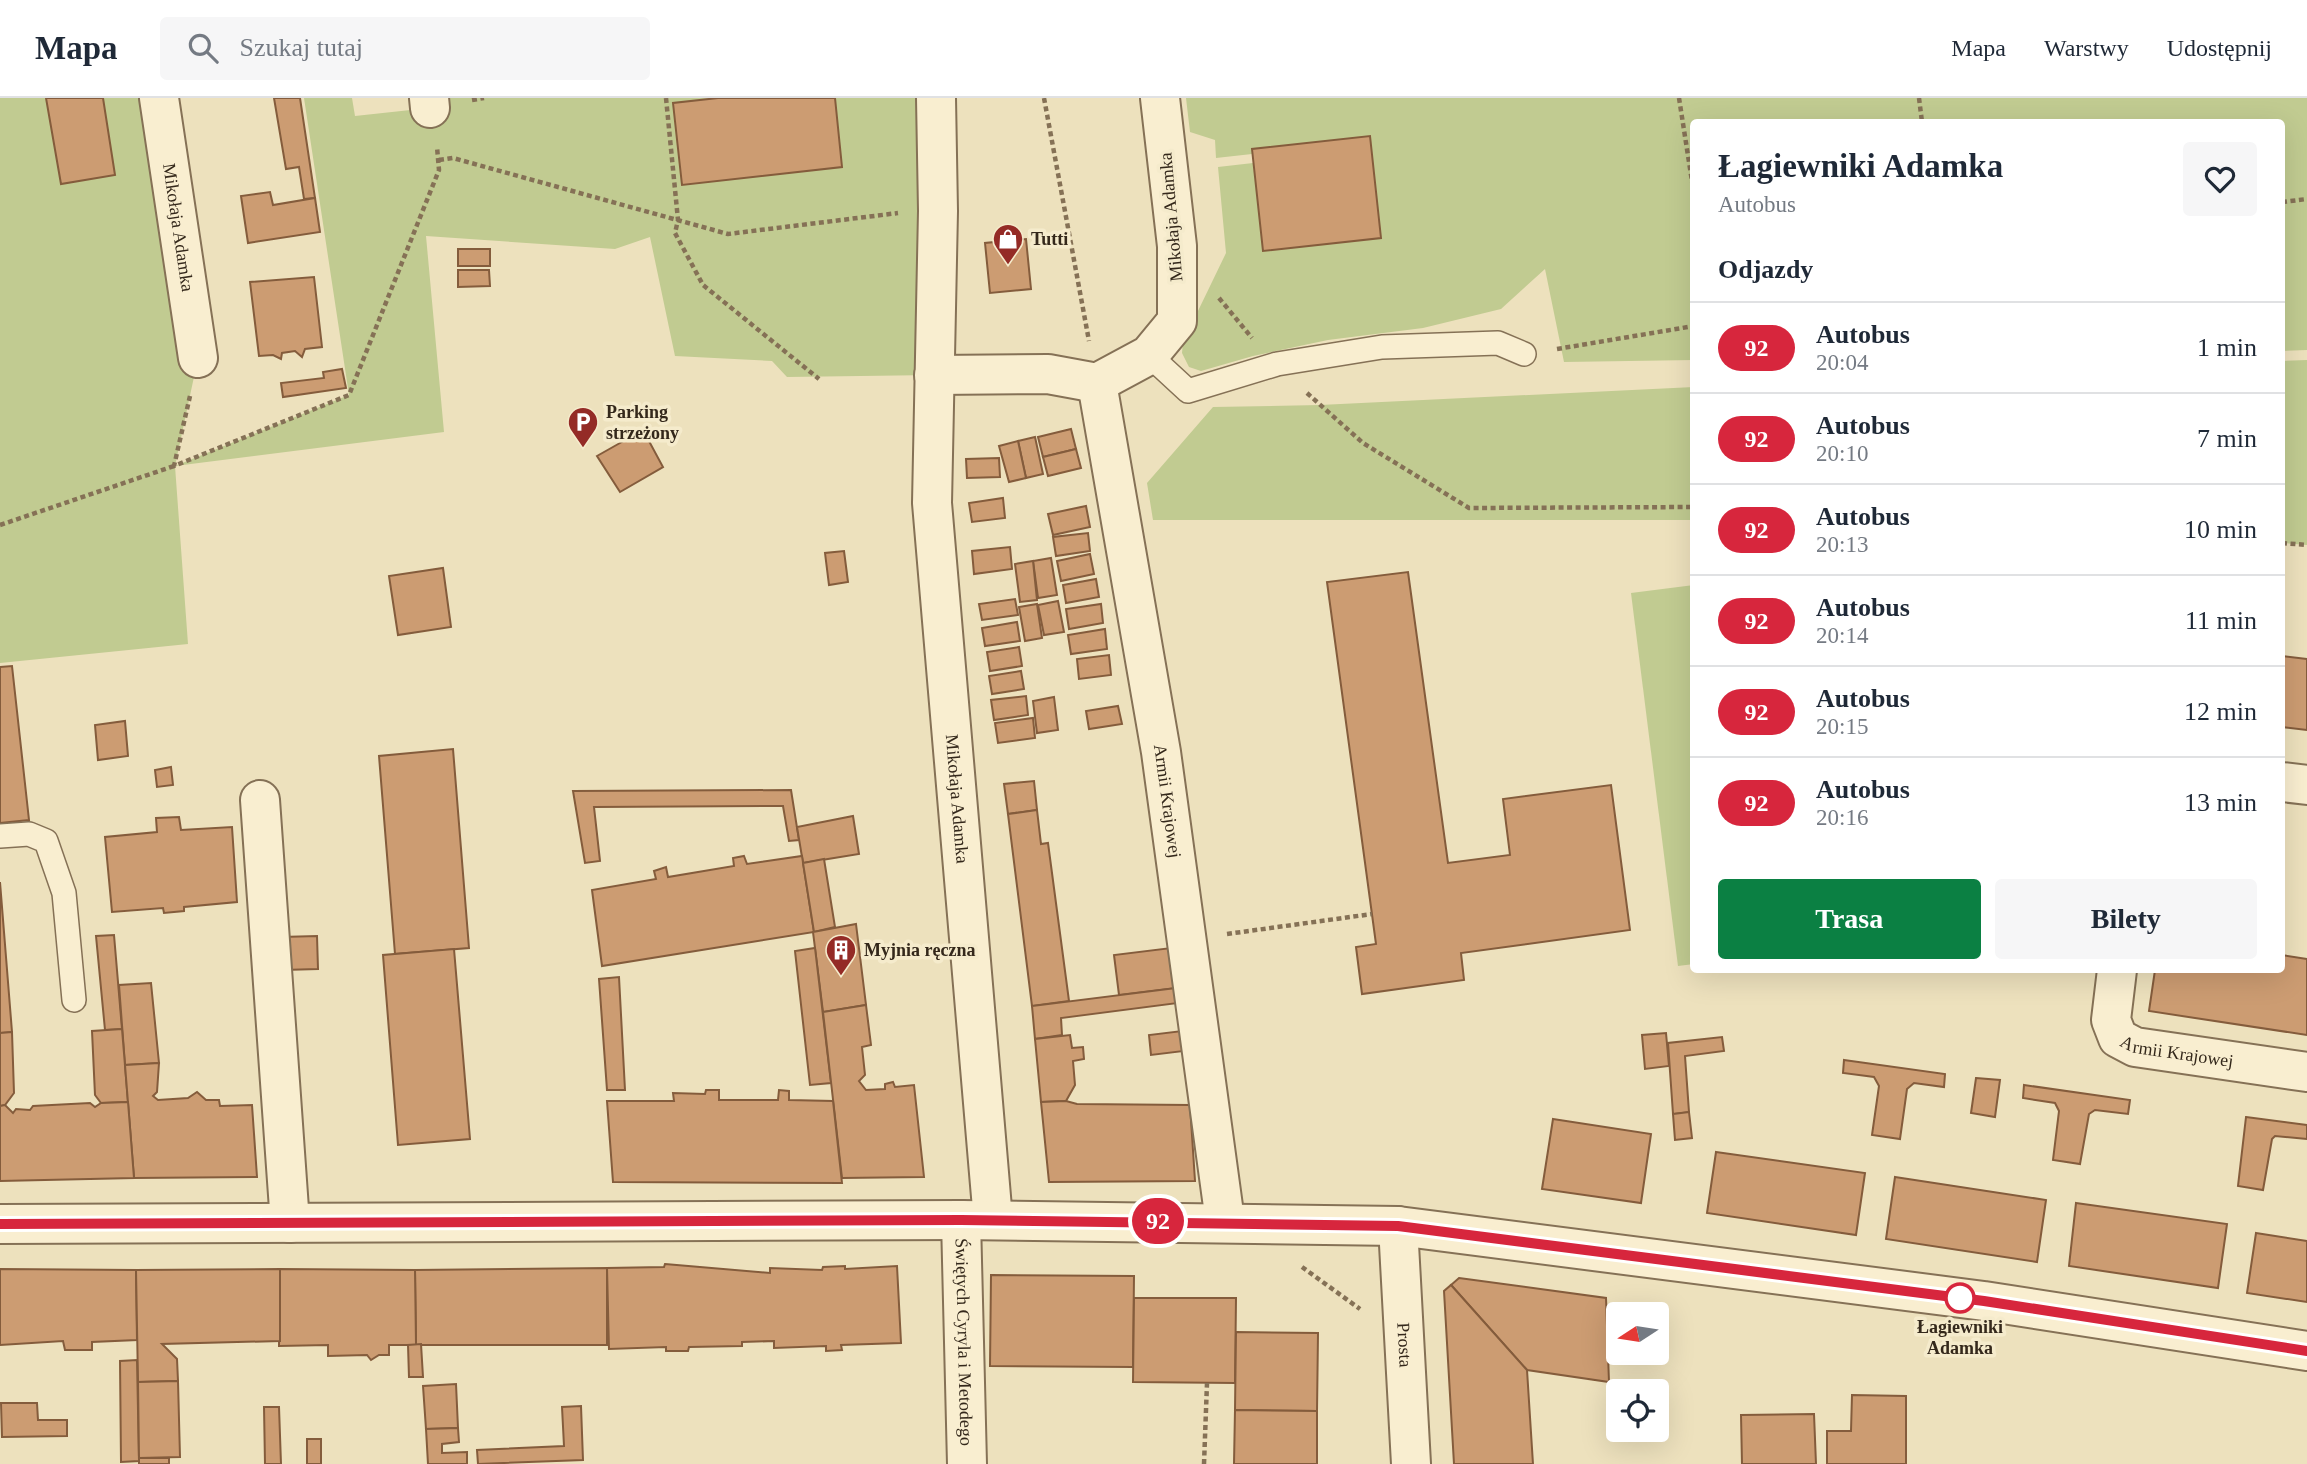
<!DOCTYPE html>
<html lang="pl">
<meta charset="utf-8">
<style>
:root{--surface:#fff;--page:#f6f6f7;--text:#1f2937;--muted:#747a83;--line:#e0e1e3;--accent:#0b8043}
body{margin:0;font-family:Georgia,serif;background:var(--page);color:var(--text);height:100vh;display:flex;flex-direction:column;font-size:26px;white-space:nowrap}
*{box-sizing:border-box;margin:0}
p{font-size:23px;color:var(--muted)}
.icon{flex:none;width:38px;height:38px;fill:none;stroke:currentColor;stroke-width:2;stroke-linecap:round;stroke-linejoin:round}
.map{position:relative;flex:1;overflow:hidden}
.details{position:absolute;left:1690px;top:21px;width:595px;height:854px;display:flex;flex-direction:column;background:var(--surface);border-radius:7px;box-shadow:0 7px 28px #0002}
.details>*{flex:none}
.badge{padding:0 14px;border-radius:23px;font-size:24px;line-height:46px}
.needle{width:46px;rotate:258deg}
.tools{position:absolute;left:1606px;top:1204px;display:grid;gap:14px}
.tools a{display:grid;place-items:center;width:63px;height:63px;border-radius:7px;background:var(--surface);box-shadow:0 7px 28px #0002;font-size:35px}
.map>.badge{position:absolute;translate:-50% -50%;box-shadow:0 0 0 4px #fff}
h2{padding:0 28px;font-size:26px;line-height:63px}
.round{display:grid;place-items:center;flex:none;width:74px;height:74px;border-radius:7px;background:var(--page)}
.head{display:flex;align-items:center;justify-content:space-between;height:119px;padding:0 28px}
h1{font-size:33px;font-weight:600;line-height:52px}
.primary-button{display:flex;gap:14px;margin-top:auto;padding:14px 28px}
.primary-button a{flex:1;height:80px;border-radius:7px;background:var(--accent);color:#fff;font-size:28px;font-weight:600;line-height:80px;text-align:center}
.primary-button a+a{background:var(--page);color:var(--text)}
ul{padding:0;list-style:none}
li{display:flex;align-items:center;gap:21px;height:91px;padding:0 28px;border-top:2px solid var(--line)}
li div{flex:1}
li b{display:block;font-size:26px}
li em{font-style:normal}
li .badge{min-width:77px;font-weight:700;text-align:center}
header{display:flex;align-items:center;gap:42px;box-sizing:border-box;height:98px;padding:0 35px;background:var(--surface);border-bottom:2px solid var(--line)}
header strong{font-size:33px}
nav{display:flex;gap:38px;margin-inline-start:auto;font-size:24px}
.search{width:490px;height:63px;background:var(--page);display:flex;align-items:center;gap:18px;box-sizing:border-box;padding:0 24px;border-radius:7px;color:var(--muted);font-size:26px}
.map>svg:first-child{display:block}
.green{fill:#c1cb91}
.building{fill:#cc9c72;stroke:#845c3c;stroke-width:2}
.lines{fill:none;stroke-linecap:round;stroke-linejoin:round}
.service-casing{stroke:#857156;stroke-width:26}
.minor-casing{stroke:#857156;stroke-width:42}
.path{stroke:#857156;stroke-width:4.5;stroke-dasharray:5 3.5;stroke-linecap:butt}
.service{stroke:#f9eed0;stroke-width:23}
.minor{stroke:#f9eed0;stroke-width:38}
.line-casing{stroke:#fff;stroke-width:16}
.line{stroke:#d7263d;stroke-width:10}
.stop-dot{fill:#fff;stroke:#d7263d;stroke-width:3.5}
.labels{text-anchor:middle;stroke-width:7;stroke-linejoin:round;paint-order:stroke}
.street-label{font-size:18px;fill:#34281b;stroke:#f5ebcc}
.poi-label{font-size:18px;font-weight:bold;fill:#34281b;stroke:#f5ebcc;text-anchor:start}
.stop-label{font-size:18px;font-weight:bold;fill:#34281b;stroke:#f5ebcc}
</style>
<header>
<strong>Mapa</strong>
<div class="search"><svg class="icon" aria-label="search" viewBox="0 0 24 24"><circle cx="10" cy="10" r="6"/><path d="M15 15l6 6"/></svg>Szukaj tutaj</div>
<nav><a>Mapa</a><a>Warstwy</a><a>Udostępnij</a></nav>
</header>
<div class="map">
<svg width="2307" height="1366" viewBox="0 0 2307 1366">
<rect width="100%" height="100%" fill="#ede1bd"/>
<g class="green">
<polygon points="0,0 159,0 198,260 175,368 349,297 304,0 352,0 355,18 429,10 429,0 936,0 934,277 787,279 772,263 675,258 650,139 615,151 426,138 444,334 175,368 188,546 0,565"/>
<polygon points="1186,0 2307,0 2307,252 2282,253 2282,24 1694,24 1694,262 1564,264 1545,171 1501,211 1423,230 1328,242 1253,258 1201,273 1189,269 1182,255 1183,244 1226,155 1218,69 1253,65 1263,153 1381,140 1370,38 1252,51 1252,56 1216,60 1215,42 1190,34"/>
<polygon points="2307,262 2307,447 2282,445 2282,263"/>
<polygon points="1694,289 1694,422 1153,422 1147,385 1213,309 1320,307"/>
<polygon points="1694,487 1694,866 1678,868 1631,495"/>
</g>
<g class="building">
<polygon points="46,0 103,0 115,77 61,86"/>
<polygon points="274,0 300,0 315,100 304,101 299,69 286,71"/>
<polygon points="718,0 835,0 842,69 682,87 673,5"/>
<polygon points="1370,38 1381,140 1263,153 1252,51"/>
<polygon points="270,94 273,107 315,100 320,134 248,145 241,98"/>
<polygon points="1026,141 1031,191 990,195 985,145"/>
<rect x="458" y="151" width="32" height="17"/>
<polygon points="458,172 489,172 490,188 458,189"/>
<polygon points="314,179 322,249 305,251 302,259 295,253 282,255 281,261 273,257 259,258 250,184"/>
<polygon points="342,271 346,290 283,299 281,285 324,280 323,274"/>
<polygon points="1071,331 1076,351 1043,359 1038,339"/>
<polygon points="643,332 663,369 620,394 597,358"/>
<polygon points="1035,339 1043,376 1026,380 1018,343"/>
<polygon points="1018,343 1026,380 1009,384 999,348"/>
<polygon points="1076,351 1081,370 1048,378 1043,359"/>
<polygon points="999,360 1000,379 967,380 966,361"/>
<polygon points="1003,400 1005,420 972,424 969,405"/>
<polygon points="1086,408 1090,429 1053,437 1048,416"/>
<polygon points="1088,435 1090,453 1056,458 1053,439"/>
<polygon points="1010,449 1012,471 974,476 972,453"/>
<polygon points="844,453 848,484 829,487 825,455"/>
<polygon points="1090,456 1094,476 1061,483 1057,463"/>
<polygon points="1051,460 1057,497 1038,500 1033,463"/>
<polygon points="1033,463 1037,502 1020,504 1015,466"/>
<polygon points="443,470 451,529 398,537 389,478"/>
<polygon points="1408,474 1448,765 1510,757 1503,701 1611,687 1630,832 1461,855 1464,882 1362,896 1356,849 1376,846 1327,484"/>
<polygon points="1096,481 1099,499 1066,505 1063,487"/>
<polygon points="1015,501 1018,517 982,522 979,506"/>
<polygon points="1058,503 1064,534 1044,537 1038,507"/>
<polygon points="1037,506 1042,540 1025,543 1019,509"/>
<polygon points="1101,506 1103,525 1069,531 1066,511"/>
<polygon points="1017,524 1020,543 985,548 982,530"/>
<polygon points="1105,531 1107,551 1071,556 1068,537"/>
<polygon points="1019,549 1022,568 990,573 987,554"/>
<polygon points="1109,557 1111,577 1079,581 1077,561"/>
<polygon points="2282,558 2307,561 2307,632 2282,629"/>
<polygon points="12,568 29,722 0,725 0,569"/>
<polygon points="1021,573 1024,591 992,596 989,578"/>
<polygon points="1026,598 1028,617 994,622 991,602"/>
<polygon points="1054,599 1058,632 1037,635 1033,603"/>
<polygon points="1118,608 1122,626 1089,631 1086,613"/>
<polygon points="1033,620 1035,640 998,645 995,625"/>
<polygon points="125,623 128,658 98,662 95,627"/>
<polygon points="453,651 469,850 395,856 379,658"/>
<polygon points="171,669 173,687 157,689 155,672"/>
<polygon points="1034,683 1037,712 1008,716 1004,686"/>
<polygon points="791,692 799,742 789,743 783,708 594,709 600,763 585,765 573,693"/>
<polygon points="1037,712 1041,746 1048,745 1069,903 1032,908 1008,716"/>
<polygon points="853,718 859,756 803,765 797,729"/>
<polygon points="179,719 181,732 232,729 237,804 184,809 184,813 164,815 163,810 112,814 105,739 157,734 156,720"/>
<polygon points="744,758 747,766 802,758 814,834 602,868 592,792 656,781 654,773 666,769 668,779 734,768 733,760"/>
<polygon points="824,761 835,829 814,834 803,765"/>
<polygon points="0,784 12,934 0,935"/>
<polygon points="856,826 866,907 823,914 813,834"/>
<polygon points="114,837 122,931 105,932 96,838"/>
<polygon points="317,838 318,871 283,872 281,839"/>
<polygon points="815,850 831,985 810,987 795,853"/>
<polygon points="1171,850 1176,890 1119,897 1114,857"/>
<polygon points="454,851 470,1041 398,1047 383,857"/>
<polygon points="2282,857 2307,861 2307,937 2149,913 2155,872 2282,872"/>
<polygon points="619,879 625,992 607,992 599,881"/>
<polygon points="151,885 159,965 125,967 119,887"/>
<polygon points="1176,890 1178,905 1061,920 1062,937 1035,941 1032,908"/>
<polygon points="866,907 871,947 862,949 865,977 859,983 866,992 885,991 885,986 893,984 895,989 914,987 924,1079 842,1080 823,914"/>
<polygon points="122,931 128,1004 101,1005 95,997 92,933"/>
<polygon points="1182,933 1184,953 1151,957 1149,937"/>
<polygon points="12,934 14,995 5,1007 0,1008 0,935"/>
<polygon points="1666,935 1669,968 1645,971 1642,937"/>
<polygon points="1070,937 1072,950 1083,949 1084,961 1073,963 1075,987 1066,1003 1041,1004 1035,941"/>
<polygon points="1722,939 1724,953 1685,958 1689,1014 1673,1016 1668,945"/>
<polygon points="1844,962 1945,976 1944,989 1914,985 1907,991 1900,1041 1872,1037 1879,988 1874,979 1843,975"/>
<polygon points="159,965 157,994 153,998 158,1002 188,1000 197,994 206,1002 219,1002 220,1008 252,1007 257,1079 134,1080 125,967"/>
<polygon points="1976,980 2000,982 1995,1019 1971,1015"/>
<polygon points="2024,987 2130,1002 2128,1016 2095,1012 2089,1016 2080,1066 2053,1062 2059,1013 2055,1005 2023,1000"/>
<polygon points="706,992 719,992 719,1002 778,1002 779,992 789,993 789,1002 833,1003 842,1085 613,1084 607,1003 674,1003 673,995 705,996"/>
<polygon points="1066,1003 1077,1006 1190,1007 1195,1083 1049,1084 1041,1004"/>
<polygon points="128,1004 134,1080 0,1083 0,1008 5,1007 13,1015 16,1011 30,1012 33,1008 90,1005 95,1009 101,1005"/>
<polygon points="1689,1014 1692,1040 1675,1042 1673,1016"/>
<polygon points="2246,1019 2307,1027 2307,1041 2275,1038 2272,1041 2263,1092 2238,1088"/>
<polygon points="1553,1021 1651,1036 1641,1105 1542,1091"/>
<polygon points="1716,1054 1865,1075 1856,1137 1707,1115"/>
<polygon points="1895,1079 2046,1102 2037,1164 1886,1141"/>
<polygon points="2076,1105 2227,1126 2218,1190 2069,1168"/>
<polygon points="2256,1135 2307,1143 2307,1204 2247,1195"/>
<polygon points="665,1166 770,1175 770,1170 822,1172 823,1169 845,1168 845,1171 897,1168 901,1245 841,1247 842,1252 826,1253 826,1248 774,1250 774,1243 742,1244 742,1248 689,1249 688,1253 666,1253 666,1249 609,1251 607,1170 664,1169"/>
<polygon points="607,1170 607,1247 416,1247 415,1172"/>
<polygon points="0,1171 136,1172 137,1242 92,1244 92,1252 65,1252 63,1243 0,1247"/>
<polygon points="280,1171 415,1172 416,1247 389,1247 389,1257 379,1257 371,1262 367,1257 328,1258 328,1247 279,1248"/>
<polygon points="280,1171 280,1243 162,1246 177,1261 178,1283 138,1284 136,1172"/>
<polygon points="991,1177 1134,1178 1133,1269 990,1268"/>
<polygon points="1459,1180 1606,1200 1609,1284 1527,1272 1451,1187"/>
<polygon points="1451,1187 1527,1272 1533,1366 1454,1366 1444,1193"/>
<polygon points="1134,1200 1236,1200 1235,1285 1133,1284"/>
<polygon points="1236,1234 1318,1235 1317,1313 1235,1312"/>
<polygon points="421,1246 423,1279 409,1279 408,1247"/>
<polygon points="137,1262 139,1363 121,1364 120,1263"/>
<polygon points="178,1283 180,1359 139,1360 138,1284"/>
<polygon points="456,1286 458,1330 426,1331 423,1288"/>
<polygon points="1852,1297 1906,1298 1906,1366 1827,1366 1827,1333 1851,1333"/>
<polygon points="1,1305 37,1305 38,1322 67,1322 67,1338 2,1339"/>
<polygon points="581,1308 583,1362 478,1366 477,1352 564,1348 562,1309"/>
<polygon points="264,1309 279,1309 281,1366 265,1366"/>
<polygon points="1235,1312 1317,1313 1317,1366 1234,1366"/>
<polygon points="1814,1316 1816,1366 1742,1366 1741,1317"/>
<polygon points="458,1330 459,1344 442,1346 442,1355 467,1354 467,1366 428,1366 426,1331"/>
<rect x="307" y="1341" width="14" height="25"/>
<rect x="139" y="1360" width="30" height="6"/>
</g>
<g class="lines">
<g class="service-casing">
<g id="service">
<polyline points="1149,257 1188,293 1277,266 1382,249 1498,245 1524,256"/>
<polyline points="0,738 29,736 46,743 64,795 74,902"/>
</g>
</g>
<g class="minor-casing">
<g id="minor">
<path id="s1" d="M159,0L198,260"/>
<polyline points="429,0 430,10"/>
<path id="s2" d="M936,0L938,113L932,405L993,1122"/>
<polyline points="934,277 1048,276 1097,285 1149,257 1177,223 1177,148 1160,0"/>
<path id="s3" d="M1097,285L1161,654L1225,1123"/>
<polyline points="2282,684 2307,687"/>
<polyline points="260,702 290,1125"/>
<path id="s4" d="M2117,872L2111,922L2118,940L2135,949L2307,974"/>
<path id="s5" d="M961,1122L967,1366"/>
<polyline points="0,1126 961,1122 1398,1128 1984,1203 2307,1253"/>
<path id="s6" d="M1398,1128L1411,1366"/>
</g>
</g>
<g class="path">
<polyline points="666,0 678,122 675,135 703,187 819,281"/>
<polyline points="1044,0 1089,243"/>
<polyline points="1679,0 1694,96"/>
<polyline points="1919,0 1922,24"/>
<polyline points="472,2 484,0"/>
<polyline points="439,62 453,60 728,136 898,115"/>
<polyline points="2282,104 2307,101"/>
<polyline points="1219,200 1252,240"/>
<polyline points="1557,251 1694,228"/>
<polyline points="1307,295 1363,345 1469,410 1694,409"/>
<polyline points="190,298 174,368 349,297 439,72 437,49"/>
<polyline points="0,427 174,368"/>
<polyline points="2282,445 2307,447"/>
<polyline points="1227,836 1372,816"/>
<polyline points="1302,1169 1360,1211"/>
<polyline points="1204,1366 1207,1285"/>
</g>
<use href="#service" class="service"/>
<use href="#minor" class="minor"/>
</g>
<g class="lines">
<g class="line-casing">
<polyline id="line" points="0,1126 961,1122 1398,1128 1984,1203 2307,1253"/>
</g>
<use href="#line" class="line"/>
</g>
<defs>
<g id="shop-pin" transform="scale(1.575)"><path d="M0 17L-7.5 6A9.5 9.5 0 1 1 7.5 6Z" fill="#942b26" stroke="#f5ebcc"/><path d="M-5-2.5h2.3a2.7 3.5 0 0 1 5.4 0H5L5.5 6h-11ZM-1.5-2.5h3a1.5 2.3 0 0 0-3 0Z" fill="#fff"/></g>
<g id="parking-pin" transform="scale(1.575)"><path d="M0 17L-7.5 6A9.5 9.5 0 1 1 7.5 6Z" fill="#942b26" stroke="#f5ebcc"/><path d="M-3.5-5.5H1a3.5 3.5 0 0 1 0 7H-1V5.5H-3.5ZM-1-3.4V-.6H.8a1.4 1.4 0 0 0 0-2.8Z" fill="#fff"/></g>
<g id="building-pin" transform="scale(1.575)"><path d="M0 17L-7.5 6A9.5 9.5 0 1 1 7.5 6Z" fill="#942b26" stroke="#f5ebcc"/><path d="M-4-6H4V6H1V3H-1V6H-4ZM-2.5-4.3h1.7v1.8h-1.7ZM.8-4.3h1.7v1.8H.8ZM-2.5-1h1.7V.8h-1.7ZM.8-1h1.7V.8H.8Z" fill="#fff"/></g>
</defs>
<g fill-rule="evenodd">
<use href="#shop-pin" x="1008" y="141"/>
<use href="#parking-pin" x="583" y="324"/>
<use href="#building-pin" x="841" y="852"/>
</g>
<circle class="stop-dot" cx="1960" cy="1200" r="14"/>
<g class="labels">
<g class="street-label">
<text transform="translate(1171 119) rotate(-95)" y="6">Mikołaja Adamka</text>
<text dy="6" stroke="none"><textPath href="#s1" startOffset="131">Mikołaja Adamka</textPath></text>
<text dy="6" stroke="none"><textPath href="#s2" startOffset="702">Mikołaja Adamka</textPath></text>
<text dy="6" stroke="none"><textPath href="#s3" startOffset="424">Armii Krajowej</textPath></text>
<text dy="6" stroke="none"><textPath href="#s4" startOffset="131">Armii Krajowej</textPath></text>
<text dy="6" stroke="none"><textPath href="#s5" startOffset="122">Świętych Cyryla i Metodego</textPath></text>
<text dy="6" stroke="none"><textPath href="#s6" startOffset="119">Prosta</textPath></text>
</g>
<g class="poi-label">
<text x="1031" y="147">Tutti</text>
<text x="606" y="320">Parking<tspan x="606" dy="21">strzeżony</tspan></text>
<text x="864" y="858">Myjnia ręczna</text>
</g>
<g class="stop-label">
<text x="1960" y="1235">Łagiewniki<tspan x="1960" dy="21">Adamka</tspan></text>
</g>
</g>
</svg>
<div class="tools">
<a><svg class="needle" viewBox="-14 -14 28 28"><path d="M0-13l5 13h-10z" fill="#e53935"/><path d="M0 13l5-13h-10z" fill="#747a83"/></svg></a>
<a><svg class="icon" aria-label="locate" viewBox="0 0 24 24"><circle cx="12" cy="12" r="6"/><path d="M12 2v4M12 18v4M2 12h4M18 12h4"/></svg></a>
</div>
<b class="badge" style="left:1158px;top:1123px;background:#d7263d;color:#fff">92</b>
<section class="details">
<div class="head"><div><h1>Łagiewniki Adamka</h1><p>Autobus</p></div><a class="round"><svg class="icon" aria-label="heart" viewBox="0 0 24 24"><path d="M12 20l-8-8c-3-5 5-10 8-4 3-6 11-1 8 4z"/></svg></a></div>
<h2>Odjazdy</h2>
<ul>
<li><span class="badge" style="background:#d7263d;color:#fff">92</span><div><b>Autobus</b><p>20:04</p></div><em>1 min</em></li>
<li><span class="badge" style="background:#d7263d;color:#fff">92</span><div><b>Autobus</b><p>20:10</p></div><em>7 min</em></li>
<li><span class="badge" style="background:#d7263d;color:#fff">92</span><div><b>Autobus</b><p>20:13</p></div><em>10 min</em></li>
<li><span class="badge" style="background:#d7263d;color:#fff">92</span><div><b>Autobus</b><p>20:14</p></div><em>11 min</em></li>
<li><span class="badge" style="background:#d7263d;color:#fff">92</span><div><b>Autobus</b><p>20:15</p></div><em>12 min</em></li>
<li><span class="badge" style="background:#d7263d;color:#fff">92</span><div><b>Autobus</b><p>20:16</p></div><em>13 min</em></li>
</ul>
<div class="primary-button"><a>Trasa</a><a>Bilety</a></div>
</section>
</div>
